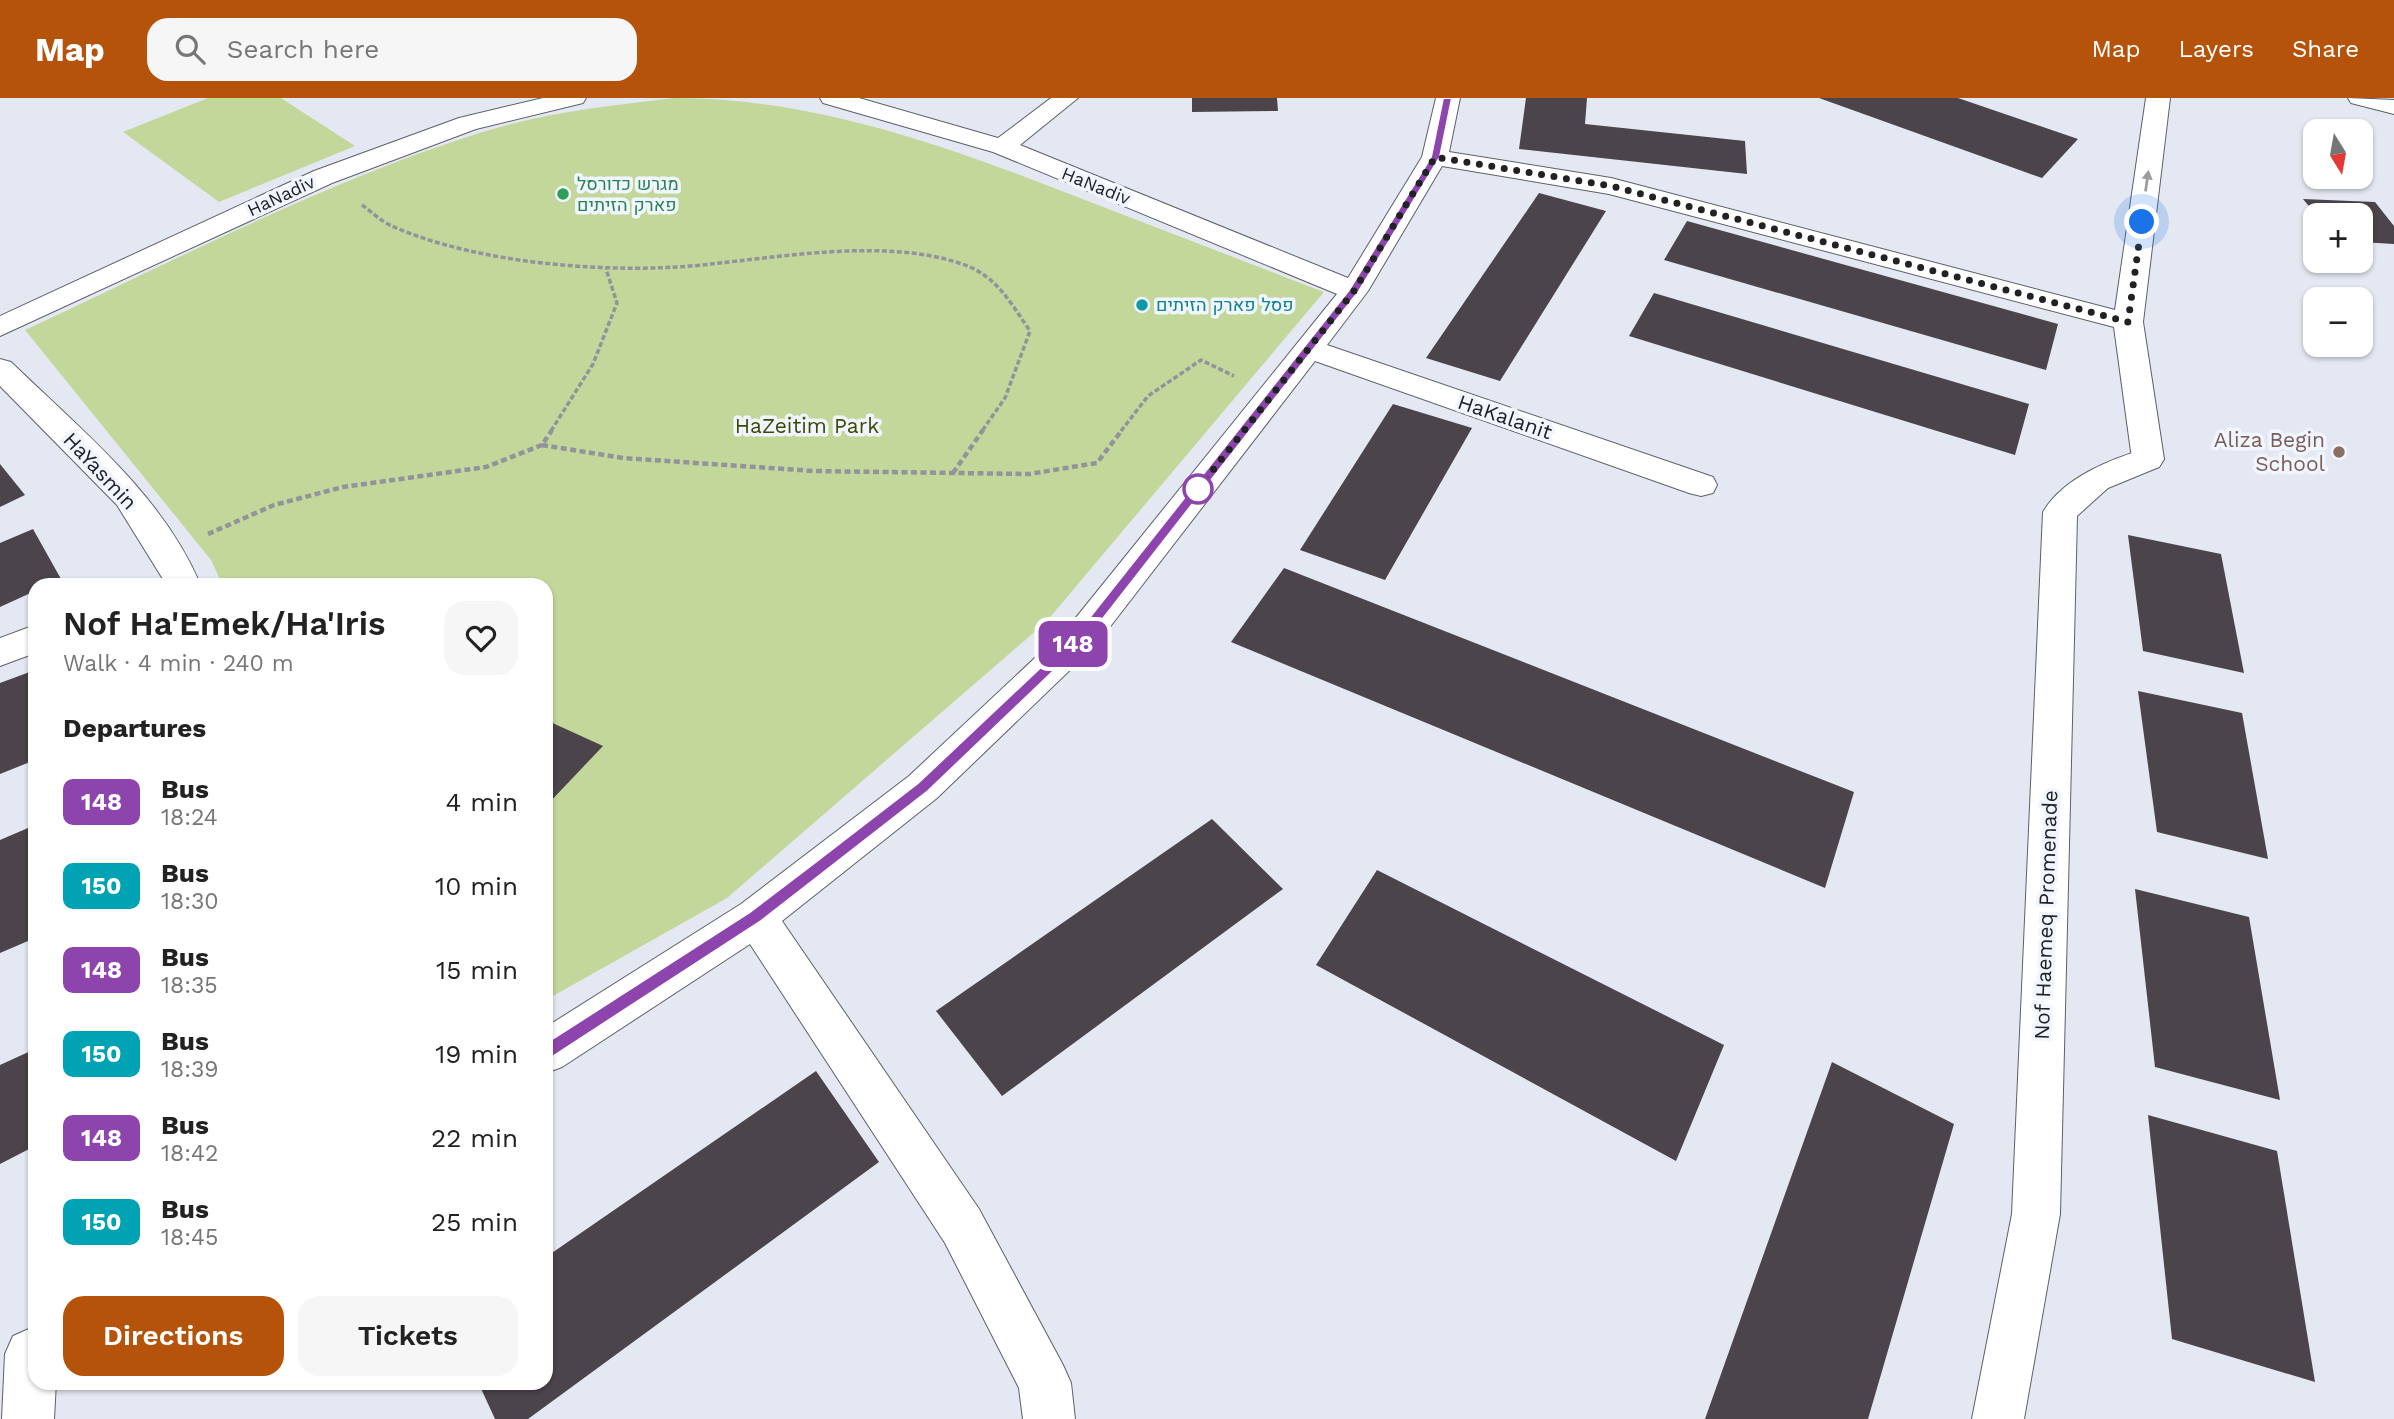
<!DOCTYPE html>
<meta charset="utf-8">
<style>
:root{--surface:#fff;--page:#f6f6f6;--text:#222;--muted:#767676;--accent:#b45309}
body{margin:0;font-family:"Work Sans",Heebo,sans-serif;background:var(--page);color:var(--text);height:100vh;display:flex;flex-direction:column;font-size:26px;white-space:nowrap}
*{box-sizing:border-box;margin:0}
p{font-size:23px;color:var(--muted)}
.icon{flex:none;width:38px;height:38px;fill:none;stroke:currentColor;stroke-width:2;stroke-linecap:round;stroke-linejoin:round}
.map{position:relative;flex:1;overflow:hidden}
.side{position:absolute;left:28px;top:480px;width:525px;height:812px;display:flex;flex-direction:column;background:var(--surface);border-radius:21px;box-shadow:0 2px 5px #0004}
.side>*{flex:none}
.badge{padding:0 14px;border-radius:10px;font-size:24px;line-height:46px}
.needle{width:46px;rotate:169deg}
.buttons{position:absolute;left:2303px;top:21px;display:grid;gap:14px}
.buttons a{display:grid;place-items:center;width:70px;height:70px;border-radius:14px;background:var(--surface);box-shadow:0 2px 5px #0004;font-size:35px}
.you{position:absolute;width:35px;height:35px;margin:-18px;border:5px solid #fff;border-radius:50%;background:#1a73e8;box-shadow:0 0 0 10px #1a73e833}
.map>.badge{position:absolute;translate:-50% -50%;box-shadow:0 0 0 4px #fff}
h2{padding:0 35px;font-size:26px;line-height:63px}
.round{display:grid;place-items:center;flex:none;width:74px;height:74px;border-radius:21px;background:var(--page)}
.head{display:flex;align-items:center;justify-content:space-between;height:119px;padding:0 35px}
h1{font-size:33px;font-weight:600;line-height:52px}
.button{display:flex;gap:14px;margin-top:auto;padding:14px 35px}
.button a{flex:1;height:80px;border-radius:21px;background:var(--accent);color:#fff;font-size:28px;font-weight:600;line-height:80px;text-align:center}
.button a+a{background:var(--page);color:var(--text)}
ul{padding:0;list-style:none}
li{display:flex;align-items:center;gap:21px;height:84px;padding:0 35px}
li div{flex:1}
li b{display:block;font-size:26px}
li em{font-style:normal}
li .badge{min-width:77px;font-weight:700;text-align:center}
header{display:flex;align-items:center;gap:42px;box-sizing:border-box;height:98px;padding:0 35px;background:var(--accent);color:#fff}
header strong{font-size:33px}
nav{display:flex;gap:38px;margin-inline-start:auto;font-size:24px}
.search{width:490px;height:63px;background:var(--page);display:flex;align-items:center;gap:18px;box-sizing:border-box;padding:0 24px;border-radius:21px;color:var(--muted);font-size:26px}
.map>svg:first-child{display:block}
.green{fill:#c4d79b}
.building{fill:#4b444b}
.lines{fill:none;stroke-linecap:round;stroke-linejoin:round}
.pedestrian-casing{stroke:#5d6068;stroke-width:2}
.minor-casing{stroke:#5d6068;stroke-width:2}
.secondary-casing{stroke:#5d6068;stroke-width:2}
.path-far1{stroke:#91949b;stroke-width:3.5;stroke-dasharray:5 2.5;stroke-linecap:butt}
.path{stroke:#91949b;stroke-width:4.5;stroke-dasharray:6 3.5;stroke-linecap:butt}
.pedestrian{fill:#fff;fill-rule:evenodd}
.minor{fill:#fff;fill-rule:evenodd}
.secondary{fill:#fff;fill-rule:evenodd}
.oneway{fill:#9b9c9d}
.line{fill:#8e44ad;stroke:#fff;stroke-width:2}
.walk{stroke:#202225;stroke-width:7;stroke-dasharray:0 12.6}
.leisure-dot{fill:#2e9e5b;stroke:#f1f5ff;stroke-width:2.5}
.culture-dot{fill:#0f9aa8;stroke:#f1f5ff;stroke-width:2.5}
.education-dot{fill:#8d6e63;stroke:#f1f5ff;stroke-width:2.5}
.stop-dot{fill:#fff;stroke:#8e44ad;stroke-width:3.5}
.labels{text-anchor:middle;stroke-width:7;stroke-linejoin:round;paint-order:stroke}
.far-leisure-label{font-size:18px;fill:#27864d;stroke:#f1f5ff;text-anchor:start}
.far-street-label{font-size:18px;fill:#202225;stroke:#f1f5ff}
.far-culture-label{font-size:18px;fill:#0d838f;stroke:#f1f5ff;text-anchor:start}
.street-label{font-size:21px;fill:#202225;stroke:#f1f5ff}
.park-label{font-size:21px;fill:#3a4a00;stroke:#f1f5ff}
.education-label{font-size:21px;fill:#785e54;stroke:#f1f5ff;text-anchor:end}
</style>
<header>
<strong>Map</strong>
<div class="search"><svg class="icon" aria-label="search" viewBox="0 0 24 24"><circle cx="10" cy="10" r="6"/><path d="M15 15l6 6"/></svg>Search here</div>
<nav><a>Map</a><a>Layers</a><a>Share</a></nav>
</header>
<div class="map">
<svg width="2394" height="1321" viewBox="0 0 2394 1321">
<rect width="100%" height="100%" fill="#e4e8f2"/>
<g class="green">
<polygon points="208,0 281,0 355,48 219,104 123,34"/>
<path d="M674,0C817,0 949,49 1080,100C1161,131 1243,163 1324,194L1046,524L727,800L546,902V486H222L211,462L25,232C174,163 320,86 476,36C540,15 608,8 674,0Z"/>
</g>
<g class="building">
<polygon points="1192,0 1277,0 1278,13 1192,14"/>
<polygon points="1526,0 1587,0 1585,26 1745,43 1747,76 1519,51"/>
<polygon points="1819,0 1958,0 2078,41 2042,80"/>
<polygon points="1539,95 1606,113 1500,283 1426,260"/>
<polygon points="2303,101 2375,104 2394,128 2394,146 2361,144 2361,117 2316,117"/>
<polygon points="1687,123 2058,226 2046,272 1664,162"/>
<polygon points="1654,195 2029,306 2015,357 1629,238"/>
<polygon points="1393,306 1472,330 1385,482 1300,452"/>
<polygon points="0,366 25,397 0,409"/>
<polygon points="33,431 61,481 49,486 35,486 35,493 0,509 0,445"/>
<polygon points="2128,437 2221,456 2244,575 2143,553"/>
<polygon points="1284,470 1854,694 1825,790 1231,544"/>
<polygon points="35,572 35,662 0,676 0,585"/>
<polygon points="2138,593 2242,615 2268,761 2157,734"/>
<polygon points="546,622 603,648 546,708"/>
<polygon points="1212,721 1283,791 1002,998 936,913"/>
<polygon points="35,727 35,840 0,855 0,742"/>
<polygon points="1377,772 1724,947 1676,1063 1316,867"/>
<polygon points="2135,791 2249,819 2280,1002 2155,969"/>
<polygon points="35,951 35,1048 0,1066 0,967"/>
<polygon points="1832,964 1954,1026 1868,1321 1705,1321"/>
<polygon points="816,973 879,1064 528,1321 495,1321 478,1284 546,1284 546,1159"/>
<polygon points="2148,1017 2277,1053 2315,1284 2172,1241"/>
</g>
<g class="lines">
<g class="pedestrian-casing">
<path id="pedestrian" d="M2148,350L2159,353L2164,361L2159,369L2108,390L2077,418L2060,1116L2024,1321H1972L2012,1116L2043,414C2064,379 2111,361 2148,350Z"/>
</g>
<g class="minor-casing">
<g id="minor">
<polygon points="543,0 586,0 583,5 476,31 332,85 0,238 0,218 314,73 459,20"/>
<polygon points="820,0 859,0 998,40 1051,0 1078,0 1020,47 1348,180 1422,59 1436,0 1460,0 1449,54 1611,80 2115,212 2146,0 2170,0 2143,224 2164,361 2159,369 2148,372 2137,369 2132,361 2114,229 1609,96 1442,68 1368,193 1327,247 1713,379 1717,387 1713,395 1701,398 1689,395 1315,263 1096,547 937,700 782,823 979,1111 1063,1267 1071,1285 1075,1321 1023,1321 1019,1290 945,1145 750,846 562,969 546,975 546,929 741,806 909,678 1070,527 1337,196 993,54 823,5"/>
<path d="M0,261L11,264C80,331 162,396 200,486H166L117,407L0,288Z"/>
<polygon points="35,527 35,555 0,568 0,540"/>
<polygon points="31,1230 35,1232 35,1284 56,1284 54,1321 2,1321 5,1256 13,1238"/>
</g>
</g>
<g class="secondary-casing">
<polygon id="secondary" points="2348,0 2394,2 2394,16 2351,5"/>
</g>
<g class="path-far1">
<path d="M362,107C372,114 382,124 392,128C479,167 618,177 711,166C786,158 887,141 959,165C996,176 1010,204 1030,233L1005,300L982,333"/>
<polyline points="551,333 593,266 617,205 606,171"/>
<polyline points="1121,333 1148,298 1201,262 1234,278"/>
</g>
<g class="path">
<polyline points="542,347 623,360 814,373 1029,376 1097,365 1122,332"/>
<polyline points="953,375 983,332"/>
<polyline points="208,436 274,407 343,389 486,369 542,347 552,332"/>
</g>
<use href="#pedestrian" class="pedestrian"/>
<use href="#minor" class="minor"/>
<use href="#secondary" class="secondary"/>
</g>
<defs><path id="oneway-solid" d="M-6-.8H1V-3.2L6.5 0L1 3.2V.8H-6Z" transform="scale(1.75)"/></defs>
<use class="oneway" href="#oneway-solid" transform="translate(2147 83) rotate(-82)"/>
<polygon class="line" points="1443,0 1452,0 1440,59 1359,193 1087,541 928,693 824,774 761,823 552,959 540,959 540,949 750,814 813,766 918,685 1078,534 1349,192 1431,59"/>
<g class="lines">
<polyline class="walk" points="1198,391 1354,193 1435,59 1611,88 2128,224 2142,124"/>
</g>
<circle class="leisure-dot" cx="563" cy="96" r="7"/>
<circle class="culture-dot" cx="1142" cy="207" r="7"/>
<circle class="education-dot" cx="2339" cy="354" r="7"/>
<circle class="stop-dot" cx="1198" cy="391" r="14"/>
<g class="labels">
<g class="far-leisure-label">
<text x="577" y="92">מגרש כדורסל<tspan x="577" dy="21">פארק הזיתים</tspan></text>
</g>
<g class="far-street-label">
<text transform="translate(1096 88) rotate(22)" y="6">HaNadiv</text>
<text transform="translate(281 98) rotate(-25)" y="6">HaNadiv</text>
</g>
<g class="far-culture-label">
<text x="1156" y="213">פסל פארק הזיתים</text>
</g>
<g class="street-label">
<text transform="translate(1505 319) rotate(19)" y="7">HaKalanit</text>
<text transform="translate(100 373) rotate(47)" y="7">HaYasmin</text>
<text transform="translate(2046 817) rotate(-88)" y="7">Nof Haemeq Promenade</text>
</g>
<g class="park-label">
<text x="807" y="335">HaZeitim Park</text>
</g>
<g class="education-label">
<text x="2325" y="349">Aliza Begin<tspan x="2325" dy="24">School</tspan></text>
</g>
</g>
</svg>
<div class="buttons">
<a><svg class="needle" viewBox="-14 -14 28 28"><path d="M0-13l5 13h-10z" fill="#e53935"/><path d="M0 13l5-13h-10z" fill="#767676"/></svg></a>
<a>+</a>
<a>−</a>
</div>
<div class="you" style="left:2142px;top:124px"></div>
<b class="badge" style="left:1073px;top:546px;background:#8e44ad;color:#fff">148</b>
<section class="side">
<div class="head"><div><h1>Nof Ha'Emek/Ha'Iris</h1><p>Walk · 4 min · 240 m</p></div><a class="round"><svg class="icon" aria-label="heart" viewBox="0 0 24 24"><path d="M12 20l-8-8c-3-5 5-10 8-4 3-6 11-1 8 4z"/></svg></a></div>
<h2>Departures</h2>
<ul>
<li><span class="badge" style="background:#8e44ad;color:#fff">148</span><div><b>Bus</b><p>18:24</p></div><em>4 min</em></li>
<li><span class="badge" style="background:#00a3b4;color:#fff">150</span><div><b>Bus</b><p>18:30</p></div><em>10 min</em></li>
<li><span class="badge" style="background:#8e44ad;color:#fff">148</span><div><b>Bus</b><p>18:35</p></div><em>15 min</em></li>
<li><span class="badge" style="background:#00a3b4;color:#fff">150</span><div><b>Bus</b><p>18:39</p></div><em>19 min</em></li>
<li><span class="badge" style="background:#8e44ad;color:#fff">148</span><div><b>Bus</b><p>18:42</p></div><em>22 min</em></li>
<li><span class="badge" style="background:#00a3b4;color:#fff">150</span><div><b>Bus</b><p>18:45</p></div><em>25 min</em></li>
</ul>
<div class="button"><a>Directions</a><a>Tickets</a></div>
</section>
</div>
